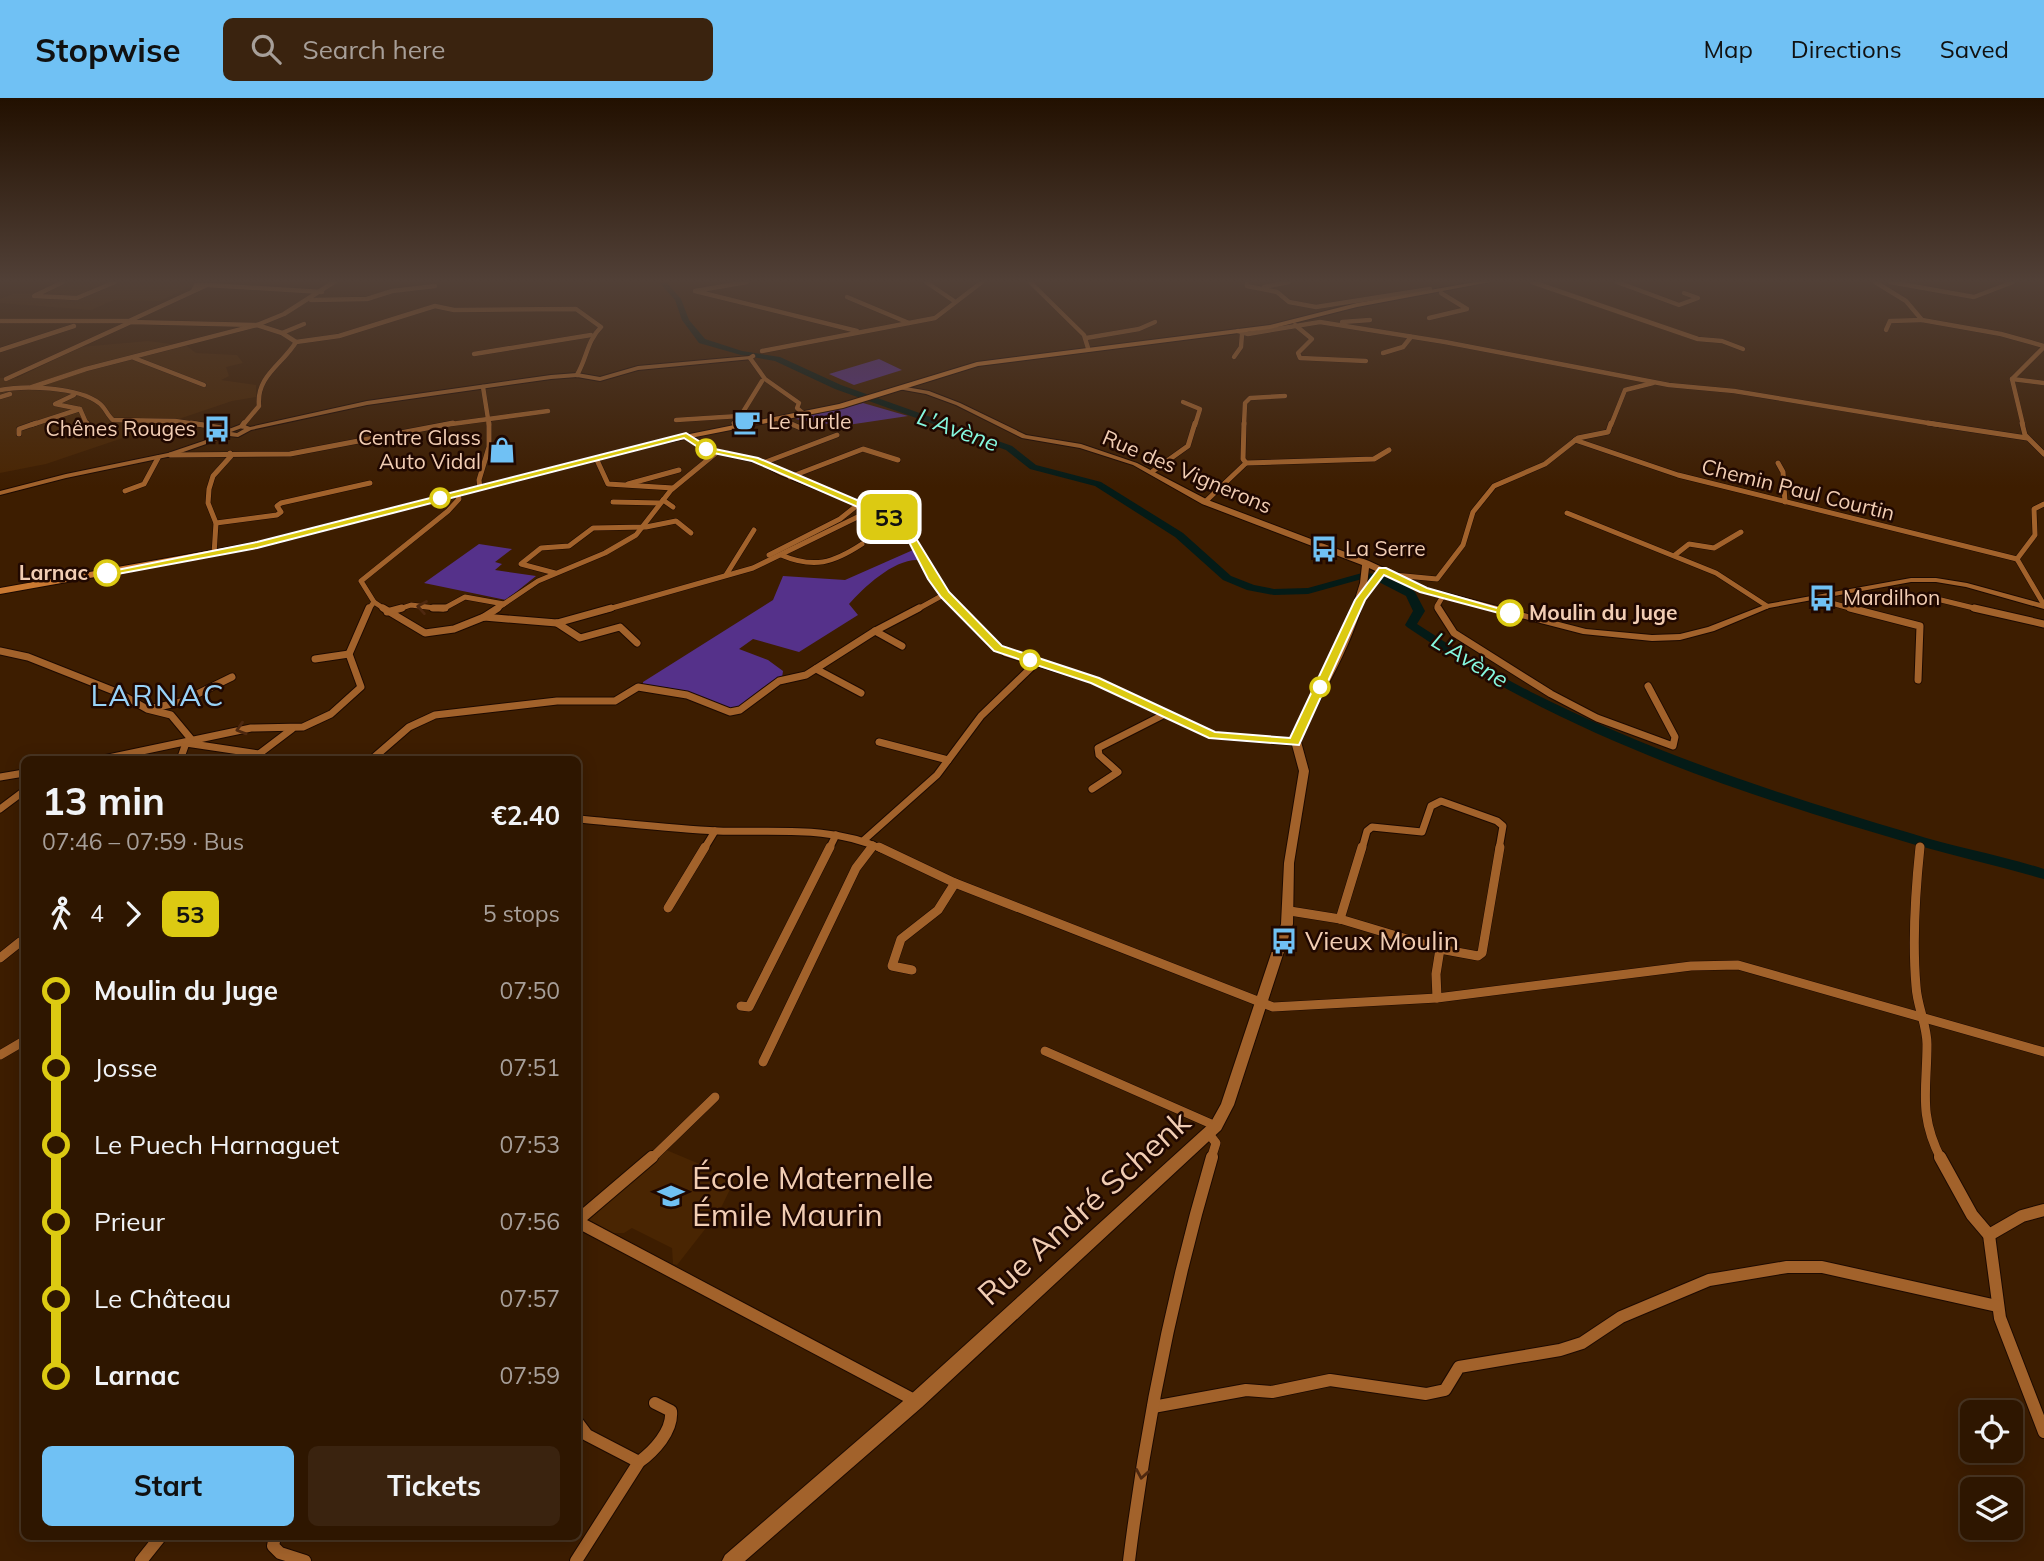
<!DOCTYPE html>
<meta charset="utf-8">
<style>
:root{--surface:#2e1600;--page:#3a230f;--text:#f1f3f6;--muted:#a79f99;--line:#493522;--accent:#70c1f4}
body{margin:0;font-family:Mulish,sans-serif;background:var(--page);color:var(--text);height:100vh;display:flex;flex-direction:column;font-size:26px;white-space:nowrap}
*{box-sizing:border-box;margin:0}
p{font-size:23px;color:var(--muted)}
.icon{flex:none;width:38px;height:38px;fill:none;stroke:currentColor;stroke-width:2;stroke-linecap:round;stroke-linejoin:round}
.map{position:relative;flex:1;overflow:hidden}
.drawer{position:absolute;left:21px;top:658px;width:560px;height:784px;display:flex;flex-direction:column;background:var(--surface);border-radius:10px;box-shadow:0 4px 18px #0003,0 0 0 2px var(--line)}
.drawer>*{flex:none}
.badge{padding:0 14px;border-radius:10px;font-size:24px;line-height:46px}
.tools{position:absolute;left:1960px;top:1302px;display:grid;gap:14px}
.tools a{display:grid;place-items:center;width:63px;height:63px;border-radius:10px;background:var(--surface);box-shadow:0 4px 18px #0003,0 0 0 2px var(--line);font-size:35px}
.map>.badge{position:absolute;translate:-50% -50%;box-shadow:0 0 0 4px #fff}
.legs{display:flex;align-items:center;gap:10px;height:77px;padding:0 21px;font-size:23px}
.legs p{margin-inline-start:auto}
.summary{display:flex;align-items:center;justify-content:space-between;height:119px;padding:0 21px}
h1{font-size:38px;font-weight:700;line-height:52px}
.cta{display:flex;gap:14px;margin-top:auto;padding:14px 21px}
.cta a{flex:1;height:80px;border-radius:10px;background:var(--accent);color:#111;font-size:28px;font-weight:700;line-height:80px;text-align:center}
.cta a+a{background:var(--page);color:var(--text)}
ul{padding:0 21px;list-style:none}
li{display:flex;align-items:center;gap:24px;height:77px;font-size:26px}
li i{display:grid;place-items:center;width:10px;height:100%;margin:0 9px;background:currentColor}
li i::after{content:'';width:18px;height:18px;margin:-9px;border:5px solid;border-radius:50%;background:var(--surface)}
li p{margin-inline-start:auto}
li:first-child i{background:linear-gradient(#0000 50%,currentColor 0)}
li:last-child i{background:linear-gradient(currentColor 50%,#0000 0)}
header{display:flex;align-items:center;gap:42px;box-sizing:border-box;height:98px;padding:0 35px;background:var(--accent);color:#111}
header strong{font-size:33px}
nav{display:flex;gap:38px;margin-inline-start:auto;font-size:24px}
.search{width:490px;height:63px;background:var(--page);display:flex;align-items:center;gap:18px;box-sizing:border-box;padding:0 24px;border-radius:10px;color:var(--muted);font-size:26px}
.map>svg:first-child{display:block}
.built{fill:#492502}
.green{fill:#55318a}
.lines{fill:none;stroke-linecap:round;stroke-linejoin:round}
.river{fill:#041b17;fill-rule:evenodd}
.street-far4-casing{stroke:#1d0a00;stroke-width:5}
.street-far3-casing{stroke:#1d0a00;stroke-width:6}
.street-far2-casing{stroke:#1d0a00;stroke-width:9}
.street-far1-casing{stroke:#1d0a00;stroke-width:10}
.street-casing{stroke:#1d0a00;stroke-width:14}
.secondary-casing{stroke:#1d0a00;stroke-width:2}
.primary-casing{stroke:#1d0a00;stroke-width:2}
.street-far4{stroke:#a2622b;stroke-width:4.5}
.street-far3{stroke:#a2622b;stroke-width:5}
.street-far2{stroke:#a2622b;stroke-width:7}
.street-far1{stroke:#a2622b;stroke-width:9}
.street{stroke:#a2622b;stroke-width:12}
.secondary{fill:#a2622b;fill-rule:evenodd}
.primary{fill:#ca7932;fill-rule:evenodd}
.oneway{stroke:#4e280f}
.line-1{fill:#dcca12;stroke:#fff;stroke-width:2}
.stop-1-dot{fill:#fff;stroke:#dcca12;stroke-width:3.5}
.labels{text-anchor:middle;stroke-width:5;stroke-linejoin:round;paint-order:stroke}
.far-poi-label{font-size:21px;fill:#f1cdb3;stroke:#200800;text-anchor:start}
.far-street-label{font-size:21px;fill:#f1cdb3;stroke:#200800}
.far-stop-label{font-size:21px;font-weight:bold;fill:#f1cdb3;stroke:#200800;text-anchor:end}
.far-water-label{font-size:23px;font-style:italic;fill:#85f8df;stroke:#200800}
.poi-label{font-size:26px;fill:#f1cdb3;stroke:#200800;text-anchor:start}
.quarter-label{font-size:30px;letter-spacing:2px;fill:#98d2f8;stroke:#200800}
.near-poi-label{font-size:32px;fill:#f1cdb3;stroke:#200800;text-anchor:start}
.near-street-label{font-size:32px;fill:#f1cdb3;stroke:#200800}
</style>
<header>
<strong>Stopwise</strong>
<div class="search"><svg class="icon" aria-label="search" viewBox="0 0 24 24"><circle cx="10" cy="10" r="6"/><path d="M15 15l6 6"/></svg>Search here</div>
<nav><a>Map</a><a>Directions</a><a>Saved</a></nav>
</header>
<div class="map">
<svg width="2044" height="1463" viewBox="0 0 2044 1463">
<rect width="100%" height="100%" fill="#3d1d00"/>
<g class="built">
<polygon points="60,184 200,184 160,203 114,202 91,212 0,205 0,201 13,196 31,196"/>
<polygon points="148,243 187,248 196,255 237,257 243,265 226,269 229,278 221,282 256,287 256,299 232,303 46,366 0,375 0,280 17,280 80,249"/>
<polygon points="664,1051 735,1081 720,1112 677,1167 673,1166 672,1150 632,1130 624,1135 613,1135 589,1122"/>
</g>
<g class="green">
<polygon points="879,261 902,272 854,287 829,276"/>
<polygon points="863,305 908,318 841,328 795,321"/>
<polygon points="479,446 512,451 495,464 502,466 495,472 536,478 506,502 424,485"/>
<path d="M913,452L919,462C895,460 864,489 849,506L858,517L799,554L753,541L739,551L768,562L783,573L782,580L742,609L730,612L666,589H643V584L773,502L783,478L845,482Z"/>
</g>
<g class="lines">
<path class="river" d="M659,184H666L681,201L689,222L705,241L742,253L780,259L841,287L1012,348L1036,367L1101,384L1183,435L1231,478L1254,487L1274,491L1308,490L1362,475L1377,476L1407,488L1415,494L1425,513L1417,526C1454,550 1492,574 1531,594C1652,655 1781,697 1910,735C1954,749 2000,757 2044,771V781C2002,769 1959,759 1916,747C1782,708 1644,664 1520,598C1481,578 1444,554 1407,529L1405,527L1413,513L1406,498L1375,482L1362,481L1308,496L1274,497L1247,492L1223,482L1175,439L1095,388L1030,371L1006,352L835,291L775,263L741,257L699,245L682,222L675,202Z"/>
<g class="street-far4-casing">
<g id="street-far4">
<polyline points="63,184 34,198 77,200 115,184"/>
<polyline points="747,184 695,193 857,233"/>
<polyline points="926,184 954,203"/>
<polyline points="1030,184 1084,237 1088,250"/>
<polyline points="1247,184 1247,188 1277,194 1289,204 1316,209 1430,191"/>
<polyline points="1532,184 1698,241 1722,243 1743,251"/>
<polyline points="1617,184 1679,207 1698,200 1684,195"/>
<polyline points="1875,184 1906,203 1922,222 1890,223 1886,232"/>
<polyline points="1890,184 1974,199 2013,184"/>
<polyline points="207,187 322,194"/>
<polyline points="1264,189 1289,184"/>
<polyline points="847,199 909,225"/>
<polyline points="311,202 367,201 392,193 435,188"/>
<polyline points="1429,220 1467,211 1441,195"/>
<polyline points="1922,222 2001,236 2044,248"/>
<polyline points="0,223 129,223 207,187 196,187 193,193"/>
<polyline points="1342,224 1370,222"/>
<polyline points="1295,227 1312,241 1298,255 1300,260 1366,263"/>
<polyline points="1238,233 1248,236 1320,224 1445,244 1669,287 1734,293 1940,327"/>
<polyline points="282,235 304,226"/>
<polyline points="1086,240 1139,231 1155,224"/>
<path d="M296,244L339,238L435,208L454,212L576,211L601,229C587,243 587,260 577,277"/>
<polyline points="0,252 74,228"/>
<polyline points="762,253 935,220 982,184"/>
<polyline points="1383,255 1403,249 1411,239"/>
<polyline points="474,256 591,237"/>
<polyline points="753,258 750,260 765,281 799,305 797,310 804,316"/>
<polyline points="1234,259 1241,249 1242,236"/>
<polyline points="134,260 204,287"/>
<path d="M6,281L131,224L257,227L282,235L296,244C282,267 256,278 259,308L243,327"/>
<polyline points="2012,281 2044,285"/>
<polyline points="32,289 86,271 257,227 284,216 334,184"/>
<polyline points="483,289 489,327"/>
<path d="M0,292C25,287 78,289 99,305C105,309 107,317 113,322L175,323L203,327"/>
<polyline points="74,297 55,306 80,311 87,327"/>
<polyline points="0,299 10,296"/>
<polyline points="1183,304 1200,311 1195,327"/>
<polyline points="777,321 793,327"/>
<polyline points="676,322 739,318"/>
<polyline points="31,327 80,311"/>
<polyline points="444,327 548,313"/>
<polyline points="735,327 762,283"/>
<polyline points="1244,327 1245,305 1250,300 1285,298"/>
<polyline points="1611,327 1625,292 1653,285"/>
<polyline points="2023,327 2012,281 2044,249"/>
</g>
</g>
<g class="street-far3-casing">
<g id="street-far3">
<polyline points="87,325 89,331"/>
<polyline points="191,325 228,331"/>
<polyline points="734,325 736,328"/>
<polyline points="789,325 803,331"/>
<polyline points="1928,325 2027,340"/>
<polyline points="2022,325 2025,337 2044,356"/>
<polyline points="242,328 244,325"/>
<polyline points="19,336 19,331 36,325"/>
<polyline points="1575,342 1678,377 2017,461"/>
<polyline points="170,357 290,356 453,325"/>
<polyline points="596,360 608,386 673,390"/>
<polyline points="763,365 837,337"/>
<polyline points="1246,365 1374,361 1389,352"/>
<polyline points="1778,365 1783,374 1785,404"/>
<polyline points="1153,373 1188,348 1195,325"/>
<polyline points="790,379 863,351 898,362"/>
<polyline points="628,386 679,372"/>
<polyline points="480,390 479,382 489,349 489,325"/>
<polyline points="125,393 144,386 158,360"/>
<polyline points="663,402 673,409"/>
<polyline points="613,404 660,405"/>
<polyline points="1205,404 1246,365 1243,361 1244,325"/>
<polyline points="2044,406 2034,411 2035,437 2017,461 2044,507"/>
<polyline points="1567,415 1716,475 1767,508"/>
<polyline points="216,425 277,417 281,414 277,408 281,405 370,385"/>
<polyline points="214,456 216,425 208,405 209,391 213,378 231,358 230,355"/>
<polyline points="769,457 840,421 860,405"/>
<path d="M781,457C814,471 833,465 862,446"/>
<polyline points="1675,457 1689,446 1714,450 1741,434"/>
<polyline points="555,475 521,466 541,450 569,448 593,430 646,429 676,423 691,435"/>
<polyline points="726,477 754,432"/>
<polyline points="1394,477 1437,481 1463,447 1473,414 1494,388 1545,366 1578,340 1608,334 1611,325"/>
<polyline points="1813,500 1857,512"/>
<polyline points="1941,502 1982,512"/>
<polyline points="374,504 386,512"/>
<polyline points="368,512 374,504 361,483 448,413 459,401 458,396"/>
<polyline points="396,512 411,507 443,511 465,499 504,506"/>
<polyline points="495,512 538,483 605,455 636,437 671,392 716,355"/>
<polyline points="605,512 753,470 874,411"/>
<polyline points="916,512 945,496"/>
<polyline points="1439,512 1437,508 1443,498"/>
</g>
</g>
<g class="street-far2-casing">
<g id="street-far2">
<polyline points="383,510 425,535 454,531 484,519 557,525 611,510"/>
<polyline points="433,510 445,510"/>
<polyline points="1438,510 1454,535 1551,596 1597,620 1673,648 1675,639 1648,588"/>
<polyline points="1850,510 1920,528 1918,582"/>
<polyline points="1974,510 2044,526"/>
<polyline points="387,514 402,510"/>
<polyline points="484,519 498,510"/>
<polyline points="557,525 580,540 620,529 637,545"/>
<polyline points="875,533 902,548"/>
<polyline points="0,553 28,559 119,595 147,611 171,617 191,641"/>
<polyline points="315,561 349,556"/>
<polyline points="816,571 861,595"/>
<polyline points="153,610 181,604 232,579"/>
<polyline points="879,644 948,662"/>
<polyline points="99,662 251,630 303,629 331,616 361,589 349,556 369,510"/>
<polyline points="180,662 186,645 259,656 292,631"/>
<polyline points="371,662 409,629 435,617 557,603 615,603 638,589 687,597 730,614 740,612 779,583 806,577 875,533 919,510"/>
<polyline points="0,679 24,675"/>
<polyline points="1092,691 1118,674 1099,657 1098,650 1165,616"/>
<polyline points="0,711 24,693"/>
<path d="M578,721C624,725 671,731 718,733C772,735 832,727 882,751"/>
<polyline points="864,742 937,677 981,618 1037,564"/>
<polyline points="704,751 715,733"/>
<polyline points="829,751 836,737"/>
<polyline points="870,751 873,747"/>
<polyline points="1362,751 1367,733 1372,729 1422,734 1431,708 1441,703 1497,723 1503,728 1499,751"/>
</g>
</g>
<g class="street-far1-casing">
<g id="street-far1">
<polyline points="879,749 955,785 1273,909 1437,900 1691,868 1738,867 2044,954"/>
<path d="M1920,749C1915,796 1912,841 1916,888C1917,908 1927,927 1927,946C1927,992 1918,1016 1941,1061"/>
<polyline points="668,810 705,749"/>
<polyline points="1290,813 1340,821"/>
<polyline points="1340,821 1440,851 1478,858 1482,855 1500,749"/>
<polyline points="1340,821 1362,749"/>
<polyline points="0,860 20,844"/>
<polyline points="912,872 892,868 901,841 938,812 955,785"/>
<polyline points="1437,900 1436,876 1440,851"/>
<polyline points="741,908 749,909 830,749"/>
<polyline points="1045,953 1216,1028"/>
<polyline points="0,957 24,943"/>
<polyline points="763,964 856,770 872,749"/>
<polyline points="1209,1036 1216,1045 1211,1061"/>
<polyline points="651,1061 715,999"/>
</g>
</g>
<g class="street-casing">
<g id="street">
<polyline points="1940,1059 1972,1117 1989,1137 2000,1220 2044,1334"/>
<polyline points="578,1122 652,1059"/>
<polyline points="578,1124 916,1303"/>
<polyline points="1989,1137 2022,1118 2044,1112"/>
<polyline points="1153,1309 1246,1292 1272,1294 1330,1282 1426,1296 1445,1292 1459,1269 1560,1252 1582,1245 1621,1219 1709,1182 1787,1169 1822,1169 1997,1208"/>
<polyline points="578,1325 587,1337 639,1364"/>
<polyline points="275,1438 273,1448 280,1455 305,1463"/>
<polyline points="141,1463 161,1438"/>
<path d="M576,1463L639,1364C654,1353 673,1333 671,1313L655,1305"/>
<path d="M1129,1463C1146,1326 1173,1192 1212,1059"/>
</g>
</g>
<g class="secondary-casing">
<g id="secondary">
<path d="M750,258L752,259V261L638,272L600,283L577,279L551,281L367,307L251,332L238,339L229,338L172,358L66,380L0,397V393L66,376L168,355L221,337V334L242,326L250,329L367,303L551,277L577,275L600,279L638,268ZM242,330L244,331L237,335L231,334Z"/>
<path d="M900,288L929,293L960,305L1026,337L1081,346L1137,365L1208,402L1369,463L1427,490L1586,531L1652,537L1680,536L1708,529L1767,506L1911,480H1936L1967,485L2044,506V511L1966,489L1936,484H1911L1769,510L1714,533L1680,542L1652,543L1583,536L1421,494L1369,470C1364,531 1327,586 1300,640L1309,673L1294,765L1293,826L1234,1007L1221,1032L922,1309L745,1463H722L725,1457L910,1297L1211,1024L1221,1006L1281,826L1284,765L1299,673L1292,647L1210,640L1092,585L1004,558L976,535L942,498L929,481L908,440L890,423L871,413L780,377L758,365L705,353L683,338L688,337L709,350L762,362L784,375L877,409L896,419L914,437L937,480L948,494L982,531L1010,554L1098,581L1215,635L1290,641L1346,530L1360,485L1362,467L1202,406L1133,367L1080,350L1022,340L956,307L926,296L898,291V289Z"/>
</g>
</g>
<g class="primary-casing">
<polygon id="primary" points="1475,184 1490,184 1357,209 1270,231 978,268 843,310 660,346 257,450 0,496 0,490 257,444 660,342 839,306 977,264 1270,227 1357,205"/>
</g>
<use href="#street-far4" class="street-far4"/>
<use href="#street-far3" class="street-far3"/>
<use href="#street-far2" class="street-far2"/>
<use href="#street-far1" class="street-far1"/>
<use href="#street" class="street"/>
<use href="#secondary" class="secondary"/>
<use href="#primary" class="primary"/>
</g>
<defs><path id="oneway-chevron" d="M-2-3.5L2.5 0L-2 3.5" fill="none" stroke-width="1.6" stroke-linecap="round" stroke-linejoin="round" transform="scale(1.75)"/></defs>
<g class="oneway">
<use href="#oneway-chevron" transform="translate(422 509) rotate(-170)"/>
<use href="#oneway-chevron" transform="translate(241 631) rotate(163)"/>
<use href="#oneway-chevron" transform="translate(1142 1376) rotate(100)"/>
</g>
<linearGradient id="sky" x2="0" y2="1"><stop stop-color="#221000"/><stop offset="0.47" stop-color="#514037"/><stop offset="1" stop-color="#514037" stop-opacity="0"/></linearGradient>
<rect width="2044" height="389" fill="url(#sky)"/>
<polygon class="line-1" points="686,335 710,350 758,360 897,419 914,437 949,494 1002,548 1099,580 1215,634 1290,640 1355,502 1379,470 1386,470 1427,490 1515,515 1510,518 1420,494 1384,477 1365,502 1299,647 1209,640 1091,585 994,553 941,499 928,481 907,440 890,423 752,363 704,353 684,340 257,450 107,478 102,475 257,444"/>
<defs>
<g id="cafe-bare" transform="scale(2.1)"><path d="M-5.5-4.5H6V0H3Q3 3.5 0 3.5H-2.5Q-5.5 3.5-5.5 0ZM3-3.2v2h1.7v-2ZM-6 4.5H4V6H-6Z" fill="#70c1f4" stroke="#200800" stroke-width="2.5" paint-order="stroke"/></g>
<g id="bus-bare" transform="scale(2.1)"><path d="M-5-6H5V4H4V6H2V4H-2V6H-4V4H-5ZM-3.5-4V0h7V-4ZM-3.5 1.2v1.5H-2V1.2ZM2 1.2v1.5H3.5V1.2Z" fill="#70c1f4" stroke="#200800" stroke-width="2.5" paint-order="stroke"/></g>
<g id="shop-bare" transform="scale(2.1)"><path d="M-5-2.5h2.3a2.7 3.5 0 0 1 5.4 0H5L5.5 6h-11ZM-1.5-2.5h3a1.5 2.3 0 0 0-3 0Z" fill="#70c1f4" stroke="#200800" stroke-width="2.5" paint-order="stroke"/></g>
<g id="school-bare" transform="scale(2.1)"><path d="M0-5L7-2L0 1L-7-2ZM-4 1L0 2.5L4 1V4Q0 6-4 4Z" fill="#70c1f4" stroke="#200800" stroke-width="2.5" paint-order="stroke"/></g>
</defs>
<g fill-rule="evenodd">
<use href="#cafe-bare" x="747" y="324"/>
<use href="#bus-bare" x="217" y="331"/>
<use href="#shop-bare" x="502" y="352"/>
<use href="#bus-bare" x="1324" y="451"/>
<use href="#bus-bare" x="1822" y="500"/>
<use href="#bus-bare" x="1284" y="843"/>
<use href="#school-bare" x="671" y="1098"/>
</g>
<g class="stop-1-dot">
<circle cx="706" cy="351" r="9"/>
<circle cx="440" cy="400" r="9"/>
<circle cx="107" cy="475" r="12"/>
<circle cx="1510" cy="515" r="12"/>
<circle cx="1030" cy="562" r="9"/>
<circle cx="1320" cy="589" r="9"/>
</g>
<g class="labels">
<g class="far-poi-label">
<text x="768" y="331">Le Turtle</text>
<text x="196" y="338" text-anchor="end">Chênes Rouges</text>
<text x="481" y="347" text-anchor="end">Centre Glass<tspan x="481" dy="24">Auto Vidal</tspan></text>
<text x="1345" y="458">La Serre</text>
<text x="1843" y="507">Mardilhon</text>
</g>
<g class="far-street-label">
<text transform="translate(1187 374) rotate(23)" y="7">Rue des Vignerons</text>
<text transform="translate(1798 392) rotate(14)" y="7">Chemin Paul Courtin</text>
</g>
<g class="far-stop-label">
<text x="88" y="482">Larnac</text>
<text x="1529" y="522" text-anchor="start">Moulin du Juge</text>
</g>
<g class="far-water-label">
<text transform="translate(958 332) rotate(20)" y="8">L'Avène</text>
<text transform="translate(1470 562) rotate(31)" y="8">L'Avène</text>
</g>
<g class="poi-label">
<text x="1305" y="852">Vieux Moulin</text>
</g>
<g class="quarter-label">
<text x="158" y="608">LARNAC</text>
</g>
<g class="near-poi-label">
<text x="692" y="1091">École Maternelle<tspan x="692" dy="37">Émile Maurin</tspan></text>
</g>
<g class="near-street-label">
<text transform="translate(1084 1110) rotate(-42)" y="11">Rue André Schenk</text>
</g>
</g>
</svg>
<div class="tools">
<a><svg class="icon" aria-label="locate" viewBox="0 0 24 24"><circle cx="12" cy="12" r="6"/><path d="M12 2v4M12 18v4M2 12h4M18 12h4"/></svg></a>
<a><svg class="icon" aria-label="layers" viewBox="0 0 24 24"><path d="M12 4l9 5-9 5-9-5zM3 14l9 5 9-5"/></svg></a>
</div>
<b class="badge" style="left:889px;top:419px;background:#dcca12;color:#111">53</b>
<section class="drawer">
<div class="summary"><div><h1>13 min</h1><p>07:46 – 07:59 · Bus</p></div><b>€2.40</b></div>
<div class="legs"><svg class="icon" aria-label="walk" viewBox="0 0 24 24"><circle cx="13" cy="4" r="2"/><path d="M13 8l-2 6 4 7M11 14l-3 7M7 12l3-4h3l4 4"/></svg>4<svg class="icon" aria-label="forward" viewBox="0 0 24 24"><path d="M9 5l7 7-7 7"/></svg><b class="badge" style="background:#dcca12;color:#111">53</b><p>5 stops</p></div>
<ul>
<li><i style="color:#dcca12"></i><b>Moulin du Juge</b><p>07:50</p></li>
<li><i style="color:#dcca12"></i><span>Josse</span><p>07:51</p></li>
<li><i style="color:#dcca12"></i><span>Le Puech Harnaguet</span><p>07:53</p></li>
<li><i style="color:#dcca12"></i><span>Prieur</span><p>07:56</p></li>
<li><i style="color:#dcca12"></i><span>Le Château</span><p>07:57</p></li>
<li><i style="color:#dcca12"></i><b>Larnac</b><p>07:59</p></li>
</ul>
<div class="cta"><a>Start</a><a>Tickets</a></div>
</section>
</div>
